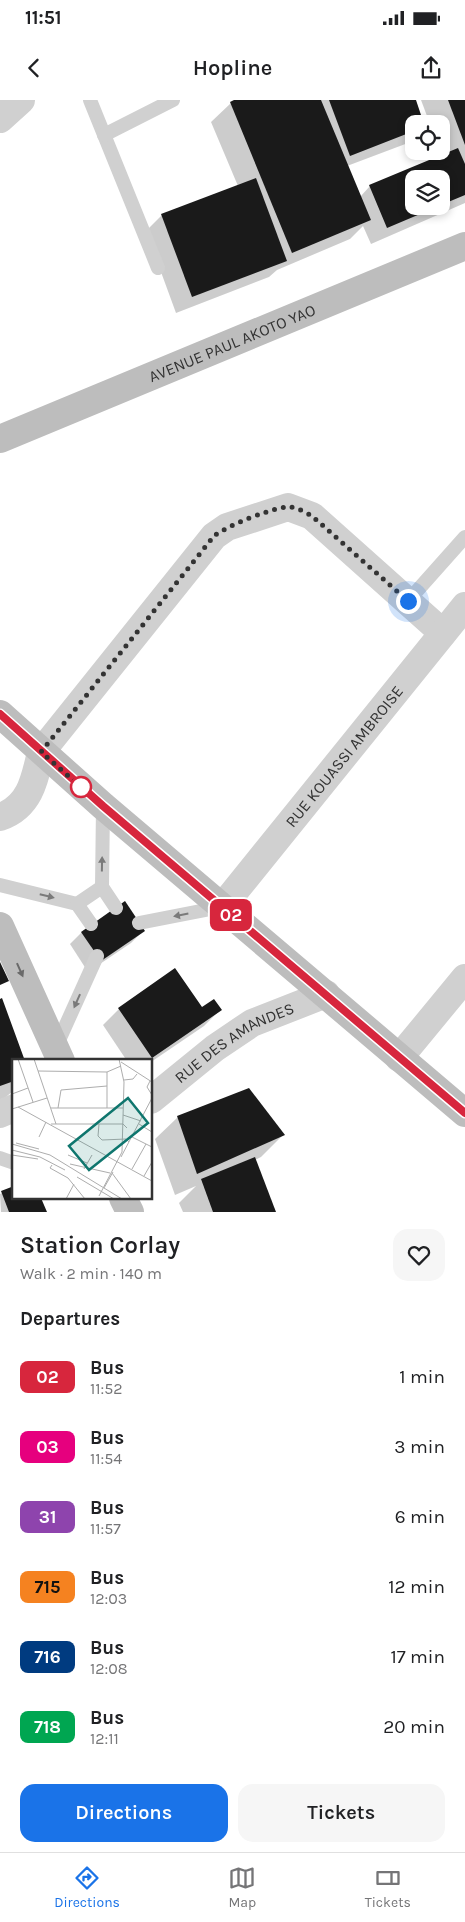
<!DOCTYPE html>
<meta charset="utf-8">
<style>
:root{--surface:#fff;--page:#f6f6f6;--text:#202124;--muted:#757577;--line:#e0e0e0;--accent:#1a73e8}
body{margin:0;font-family:Karla,sans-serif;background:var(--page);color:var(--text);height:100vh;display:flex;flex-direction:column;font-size:19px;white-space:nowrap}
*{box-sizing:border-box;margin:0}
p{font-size:16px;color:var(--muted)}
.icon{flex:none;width:28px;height:28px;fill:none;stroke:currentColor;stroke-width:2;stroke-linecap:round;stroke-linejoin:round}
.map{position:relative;height:1112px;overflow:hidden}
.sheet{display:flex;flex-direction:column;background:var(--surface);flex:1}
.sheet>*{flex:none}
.badge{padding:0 10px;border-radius:8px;font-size:18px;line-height:32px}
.tools{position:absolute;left:405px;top:15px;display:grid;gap:10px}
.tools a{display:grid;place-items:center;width:45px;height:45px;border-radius:10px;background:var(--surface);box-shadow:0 2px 8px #0003;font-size:25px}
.you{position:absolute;width:25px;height:25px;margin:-12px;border:4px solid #fff;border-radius:50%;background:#1a73e8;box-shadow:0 0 0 8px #1a73e833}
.map>.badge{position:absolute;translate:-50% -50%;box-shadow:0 0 0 2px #fff}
h2{padding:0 20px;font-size:19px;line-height:45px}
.round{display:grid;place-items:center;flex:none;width:52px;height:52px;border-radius:15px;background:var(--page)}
.head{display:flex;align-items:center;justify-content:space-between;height:85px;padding:0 20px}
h1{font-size:24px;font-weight:600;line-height:38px}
.button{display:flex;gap:10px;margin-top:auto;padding:10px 20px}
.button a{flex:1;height:58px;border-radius:15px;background:var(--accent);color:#fff;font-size:20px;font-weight:600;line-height:58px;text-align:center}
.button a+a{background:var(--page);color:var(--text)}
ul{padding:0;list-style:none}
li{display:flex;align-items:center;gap:15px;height:70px;padding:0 20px}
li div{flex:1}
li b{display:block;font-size:19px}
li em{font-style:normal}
li .badge{min-width:55px;font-weight:700;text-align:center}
.status{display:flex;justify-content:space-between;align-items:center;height:35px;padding:0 25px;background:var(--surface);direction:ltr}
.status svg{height:14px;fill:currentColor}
header{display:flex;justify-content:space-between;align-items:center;height:65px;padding:0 20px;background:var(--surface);font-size:22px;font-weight:600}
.dock{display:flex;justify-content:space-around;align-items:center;height:70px;border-top:1px solid var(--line);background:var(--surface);font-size:14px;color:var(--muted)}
.dock a{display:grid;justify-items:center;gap:2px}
.dock .active{color:var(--accent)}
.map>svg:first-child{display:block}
.shadow{fill:#0003;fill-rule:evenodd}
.building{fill:#1a1a1a}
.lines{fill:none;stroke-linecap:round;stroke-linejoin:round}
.lane{stroke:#d0d0d0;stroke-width:14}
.street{stroke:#d0d0d0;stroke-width:28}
.secondary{stroke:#bdbdbd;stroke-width:28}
.oneway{fill:#7a7a7a}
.oneway2{fill:#6a6a6a}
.line-casing{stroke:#fff;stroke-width:11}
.line{stroke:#d7263d;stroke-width:8}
.walk{stroke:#333;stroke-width:5;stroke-dasharray:0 9}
.stop-dot{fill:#fff;stroke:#d7263d;stroke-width:2.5}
.labels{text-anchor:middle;stroke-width:5;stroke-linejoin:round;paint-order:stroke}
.street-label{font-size:16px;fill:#333;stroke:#fff}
.inset-road{fill:none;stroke:#adadad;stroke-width:1}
.view{fill:#0f766e;fill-opacity:0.15;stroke:#0f766e;stroke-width:2.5}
.inset-edge{fill:none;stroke:#333;stroke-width:2.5}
</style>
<div class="status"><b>11:51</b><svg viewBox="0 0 49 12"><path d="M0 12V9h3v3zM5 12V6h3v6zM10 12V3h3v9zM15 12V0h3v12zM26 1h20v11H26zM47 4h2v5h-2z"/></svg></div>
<header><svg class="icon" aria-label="back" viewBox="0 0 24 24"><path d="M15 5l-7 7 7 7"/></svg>Hopline<svg class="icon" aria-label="share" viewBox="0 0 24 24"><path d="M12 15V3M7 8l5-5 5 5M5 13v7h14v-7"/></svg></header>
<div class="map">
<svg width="465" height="1112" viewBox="0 0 465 1112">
<rect width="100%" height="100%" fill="#fff"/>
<g class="shadow">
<path d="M238,0H414V37L408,43L347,66L360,97L370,86L443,56L441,24H430L421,0H465V103L371,144L363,126L350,139L277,170L269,177L176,213L146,131L162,115L238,86L211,22L231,3ZM414,79H441V106H414Z"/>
<polygon points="143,831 131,843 88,872 70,844 81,833"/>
<polygon points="0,901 14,961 14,990 6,997 0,1000"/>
<polygon points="119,909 201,909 220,910 204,926 151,962 127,961 103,925"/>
<polygon points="178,1017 283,1035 261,1057 255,1060 275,1112 183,1112 179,1103 196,1086 175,1095 155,1039"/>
<polygon points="14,1087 14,1098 45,1112 1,1112 0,1094"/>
</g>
<g class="building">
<polygon points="234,0 321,0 371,120 292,153 230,2"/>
<polygon points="329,0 416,0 424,24 414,24 414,31 350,56"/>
<polygon points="448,0 465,0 465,45"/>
<polygon points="458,48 465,64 465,95 441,105 441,79 414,79 414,106 439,106 387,128 369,85"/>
<polygon points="256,78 287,161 192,197 161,114"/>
<polygon points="125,801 145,831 101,861 81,832"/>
<polygon points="0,862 9,881 0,885"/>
<polygon points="175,868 202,907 214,899 222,910 152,958 118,908"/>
<polygon points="2,898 25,961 14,961 14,981 0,986 0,899"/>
<polygon points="249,988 285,1035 197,1074 177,1016"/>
<polygon points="255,1057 276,1112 213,1112 201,1079"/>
<polygon points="14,1086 14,1098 41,1098 47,1112 9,1112 1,1091"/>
</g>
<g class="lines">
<g class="lane">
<polyline points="90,0 158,168"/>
<polyline points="104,35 173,0"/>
<polyline points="408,501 465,437"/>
<polyline points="103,706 102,787 116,808"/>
<polyline points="0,785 77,804 91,824"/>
<polyline points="77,804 102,787"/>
<polyline points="139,823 221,807"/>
<polyline points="55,949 97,856"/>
<polyline points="0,1058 14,1063"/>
</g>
<g class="street">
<polyline points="0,19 21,0"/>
<path d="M0,717C30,707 35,679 41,652L214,436L227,427L288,407L312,416L443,533"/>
<path id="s1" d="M222,807L465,506"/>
<polyline points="399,958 465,878"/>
<path id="s2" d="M151,1000L215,948L252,923L326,894"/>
<polyline points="0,1014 14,1008"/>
</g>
<g class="secondary">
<path id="s3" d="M0,339L465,146"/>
<polyline points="0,614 103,706 465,1013"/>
<polyline points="0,826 61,961"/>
<polyline points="123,1098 130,1112"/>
</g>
</g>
<defs><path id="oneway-solid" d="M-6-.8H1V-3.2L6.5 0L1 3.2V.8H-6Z" transform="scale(1.25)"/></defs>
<g class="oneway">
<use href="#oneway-solid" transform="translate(102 764) rotate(-89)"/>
<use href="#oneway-solid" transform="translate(47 796) rotate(14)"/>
<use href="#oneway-solid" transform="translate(181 815) rotate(169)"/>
<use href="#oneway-solid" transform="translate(77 901) rotate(114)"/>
</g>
<use class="oneway2" href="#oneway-solid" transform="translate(20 870) rotate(66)"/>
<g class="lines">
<g class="line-casing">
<polyline id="line" points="0,614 103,706 465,1013"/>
</g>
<use href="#line" class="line"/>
<path class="walk" d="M81,687L41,652L214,436C229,425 267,410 286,407C295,406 305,412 312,416L408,501"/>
</g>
<circle class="stop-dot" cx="81" cy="687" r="10"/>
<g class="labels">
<g class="street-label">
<text dy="6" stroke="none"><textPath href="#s3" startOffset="251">AVENUE PAUL AKOTO YAO</textPath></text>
<text dy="6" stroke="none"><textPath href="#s1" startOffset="194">RUE KOUASSI AMBROISE</textPath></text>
<text dy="6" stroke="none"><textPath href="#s2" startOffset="102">RUE DES AMANDES</textPath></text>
</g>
</g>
<g transform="translate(12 959)">
<rect width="140" height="140" fill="#fff"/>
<path class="inset-road" d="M6,0L21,43M22,0L44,65M109,3L140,23M26,12L95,13L109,7M112,21L121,20L125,15M138,22L135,28L140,36M0,35L16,29M6,48L140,122M39,49H111M46,49L49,31L95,27M95,49V13M0,50L35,39M111,56L129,62M39,65H111L115,69M87,65L86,77L90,81L114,80L117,83M127,65L140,73M27,78L34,63M120,78L140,88M4,84L27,90M0,85L38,96L110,140M0,91L28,98L53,111M0,96L26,100M56,96L75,104M109,98L140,39M58,105L98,114M40,106L38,109L56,119L73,140M72,110L80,96M120,110L134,85M100,114L119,140M132,117L140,103M65,118L102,140M92,129L101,113M87,137L110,93L112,23L107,0M54,140L62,125"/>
<path class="view" d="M116,39L136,64L77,111L57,87Z"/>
<rect width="140" height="140" class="inset-edge"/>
</g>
</svg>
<div class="tools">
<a><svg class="icon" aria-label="locate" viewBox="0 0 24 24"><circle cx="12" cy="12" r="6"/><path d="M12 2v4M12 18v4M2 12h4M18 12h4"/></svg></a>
<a><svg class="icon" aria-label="layers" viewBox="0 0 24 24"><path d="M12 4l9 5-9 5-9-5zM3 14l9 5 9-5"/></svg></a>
</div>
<div class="you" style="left:408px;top:501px"></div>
<b class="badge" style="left:231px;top:815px;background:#d7263d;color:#fff">02</b>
</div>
<section class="sheet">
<div class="head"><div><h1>Station Corlay</h1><p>Walk · 2 min · 140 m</p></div><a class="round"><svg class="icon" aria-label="heart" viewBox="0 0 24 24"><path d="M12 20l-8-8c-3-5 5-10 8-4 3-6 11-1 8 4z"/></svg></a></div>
<h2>Departures</h2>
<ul>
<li><span class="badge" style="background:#d7263d;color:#fff">02</span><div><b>Bus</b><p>11:52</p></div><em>1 min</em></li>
<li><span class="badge" style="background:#e6007e;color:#fff">03</span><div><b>Bus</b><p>11:54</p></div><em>3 min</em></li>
<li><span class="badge" style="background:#8e44ad;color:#fff">31</span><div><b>Bus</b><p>11:57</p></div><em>6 min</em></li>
<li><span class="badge" style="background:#f58220;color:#111">715</span><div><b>Bus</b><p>12:03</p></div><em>12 min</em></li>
<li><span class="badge" style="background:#003b80;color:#fff">716</span><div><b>Bus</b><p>12:08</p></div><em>17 min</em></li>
<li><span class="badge" style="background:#00a651;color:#fff">718</span><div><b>Bus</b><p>12:11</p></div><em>20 min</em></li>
</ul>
<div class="button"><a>Directions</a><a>Tickets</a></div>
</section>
<nav class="dock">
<a class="active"><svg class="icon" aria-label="directions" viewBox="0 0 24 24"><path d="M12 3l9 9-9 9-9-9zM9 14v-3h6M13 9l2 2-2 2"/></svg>Directions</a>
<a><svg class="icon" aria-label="map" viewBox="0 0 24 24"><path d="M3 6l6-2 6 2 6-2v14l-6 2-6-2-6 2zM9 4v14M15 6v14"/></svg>Map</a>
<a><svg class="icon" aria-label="tickets" viewBox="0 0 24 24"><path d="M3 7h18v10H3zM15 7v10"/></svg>Tickets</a>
</nav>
